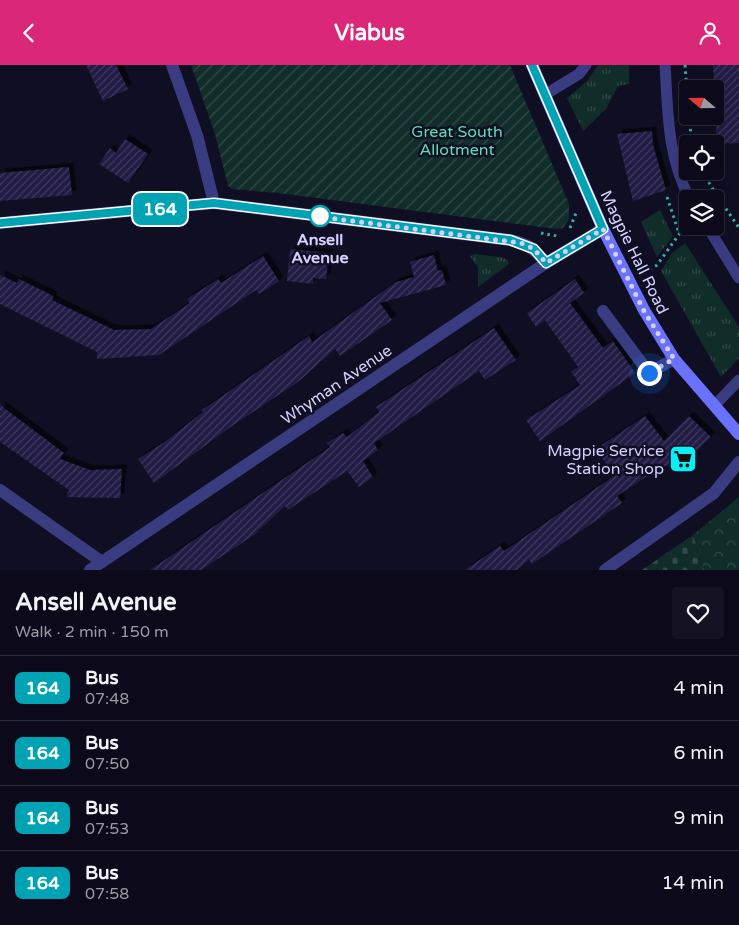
<!DOCTYPE html>
<meta charset="utf-8">
<style>
:root{--surface:#0c0a1a;--page:#151323;--text:#f1f3f6;--muted:#9a9aa2;--line:#2c2b39;--accent:#db2777}
body{margin:0;font-family:"Varela Round",sans-serif;background:var(--page);color:var(--text);height:100vh;display:flex;flex-direction:column;font-size:19px;white-space:nowrap}
*{box-sizing:border-box;margin:0}
p{font-size:16px;color:var(--muted)}
.icon{flex:none;width:28px;height:28px;fill:none;stroke:currentColor;stroke-width:2;stroke-linecap:round;stroke-linejoin:round}
.map{position:relative;height:505px;overflow:hidden}
.side{display:flex;flex-direction:column;background:var(--surface);flex:1}
.side>*{flex:none}
.badge{padding:0 10px;border-radius:8px;font-size:18px;line-height:32px}
.needle{width:32px;rotate:290deg}
.buttons{position:absolute;left:679px;top:15px;display:grid;gap:10px}
.buttons a{display:grid;place-items:center;width:45px;height:45px;border-radius:5px;background:var(--surface);box-shadow:0 2px 12px #0003,0 0 0 1px var(--line);font-size:25px}
.you{position:absolute;width:25px;height:25px;margin:-12px;border:4px solid #fff;border-radius:50%;background:#1a73e8;box-shadow:0 0 0 8px #1a73e833}
.map>.badge{position:absolute;translate:-50% -50%;box-shadow:0 0 0 2px #fff}
.round{display:grid;place-items:center;flex:none;width:52px;height:52px;border-radius:5px;background:var(--page)}
.head{display:flex;align-items:center;justify-content:space-between;height:85px;padding:0 15px}
h1{font-size:24px;font-weight:700;line-height:38px}
ul{padding:0;list-style:none}
li{display:flex;align-items:center;gap:15px;height:65px;padding:0 15px;border-top:1px solid var(--line)}
li div{flex:1}
li b{display:block;font-size:19px}
li em{font-style:normal}
li .badge{min-width:55px;font-weight:700;text-align:center}
header{display:flex;justify-content:space-between;align-items:center;height:65px;padding:0 15px;background:var(--accent);color:#fff;font-size:22px;font-weight:700}
.map>svg:first-child{display:block}
.grass{fill:url(#grass-tufts)}
.forest{fill:url(#forest-crowns)}
.cemetery{fill:url(#cemetery-stones)}
.garden{fill:url(#garden-furrows)}
.building{fill:url(#building-hatch);filter:url(#shadow)}
.lines{fill:none;stroke-linecap:round;stroke-linejoin:round}
.path{stroke:#30b4a2;stroke-width:3;stroke-dasharray:2.5 4;stroke-linecap:butt}
.lane{stroke:#3a3c82;stroke-width:11}
.street{stroke:#3a3c82;stroke-width:12}
.secondary{stroke:#6971fd;stroke-width:12}
.line-casing{stroke:#fff;stroke-width:11}
.line{stroke:#00a3b4;stroke-width:8}
.walk{stroke:#d3d1fe;stroke-width:5;stroke-dasharray:0 9}
.stop-dot{fill:#fff;stroke:#00a3b4;stroke-width:2.5}
.labels{text-anchor:middle;stroke-width:5;stroke-linejoin:round;paint-order:stroke}
.park-label{font-size:16px;fill:#5edeb4;stroke:#100e23}
.stop-label{font-size:16px;font-weight:bold;fill:#d3d1fe;stroke:#100e23}
.street-label{font-size:16px;fill:#d3d1fe;stroke:#100e23}
.poi-label{font-size:16px;fill:#d3d1fe;stroke:#100e23;text-anchor:end}
</style>
<header><svg class="icon" aria-label="back" viewBox="0 0 24 24"><path d="M15 5l-7 7 7 7"/></svg>Viabus<svg class="icon" aria-label="person" viewBox="0 0 24 24"><circle cx="12" cy="8" r="4"/><path d="M4 21q1-7 8-7t8 7"/></svg></header>
<div class="map">
<svg width="739" height="505" viewBox="0 0 739 505">
<defs>
<pattern id="grass-tufts" width="24" height="20" patternUnits="userSpaceOnUse" patternTransform="scale(1.25)"><rect width="24" height="20" fill="#112d2a"/><path d="M3 7l-1-3M5 7V3M7 7l1-3M15 17l-1-3M17 17v-4M19 17l1-3" fill="none" stroke="#334a4a"/></pattern>
<pattern id="forest-crowns" width="20" height="18" patternUnits="userSpaceOnUse" patternTransform="scale(1.25)"><rect width="20" height="18" fill="#112d2a"/><path d="M2 6a3 3 0 1 1 6 0M12 15a3 3 0 1 1 6 0" fill="none" stroke="#334a4a"/></pattern>
<pattern id="cemetery-stones" width="16" height="16" patternUnits="userSpaceOnUse" patternTransform="scale(1.25)"><rect width="16" height="16" fill="#112d2a"/><path d="M2 7V4a2 2 0 0 1 4 0v3zM10 15v-3a2 2 0 0 1 4 0v3z" fill="#334a4a"/></pattern>
<pattern id="garden-furrows" width="10" height="10" patternUnits="userSpaceOnUse" patternTransform="scale(1.25)"><rect width="10" height="10" fill="#112d2a"/><path d="M-1 1l2-2M0 10L10 0M9 11l2-2" fill="none" stroke="#334a4a"/></pattern>
<pattern id="building-hatch" width="6" height="6" patternUnits="userSpaceOnUse" patternTransform="scale(1.25)"><rect width="6" height="6" fill="#201b44"/><path d="M-1 1l2-2M0 6l6-6M5 7l2-2" fill="none" stroke="#403b60"/></pattern>
<filter id="shadow"><feDropShadow dx="4.5" dy="-4.5" stdDeviation="0" flood-color="#0009"/></filter>
</defs>
<rect width="100%" height="100%" fill="#100e23"/>
<g class="grass">
<polygon points="598,0 629,0 629,19 618,21 606,44 583,66 567,33 587,16"/>
<polygon points="660,145 673,171 657,192 641,157"/>
<polygon points="685,178 739,262 739,293 721,312 661,206 672,188"/>
<polygon points="474,189 500,192 508,195 509,199 478,222 478,203 470,191"/>
</g>
<polygon class="forest" points="739,432 739,505 704,505 693,470"/>
<polygon class="cemetery" points="693,470 704,505 642,505"/>
<polygon class="garden" points="191,0 510,0 569,139 569,154 563,163 557,164 278,128 232,124 228,121 215,69"/>
<g class="building">
<polygon points="86,0 116,0 128,24 103,36"/>
<polygon points="713,0 739,0 739,78 717,79"/>
<polygon points="652,66 653,80 666,125 633,136 617,69"/>
<polygon points="125,74 148,89 128,118 99,99 110,83 116,88"/>
<polygon points="69,102 72,130 0,136 0,108"/>
<polygon points="290,184 329,188 326,214 313,213 313,219 287,216"/>
<polygon points="434,190 438,206 442,205 446,220 380,238 392,255 340,291 335,284 298,317 232,361 154,418 138,394 163,378 203,347 202,345 309,271 312,277 396,217 414,212 410,197"/>
<polygon points="263,191 279,216 259,229 256,225 159,290 97,294 97,287 0,239 0,210 17,218 19,214 53,231 52,235 114,265 151,264 190,238 187,234 218,214 221,218"/>
<polygon points="575,214 584,228 570,238 603,283 613,276 635,308 540,376 526,355 580,320 571,307 578,302 545,255 536,262 527,248"/>
<polygon points="494,263 516,295 485,315 479,306 374,378 378,385 363,396 373,412 359,422 347,406 288,445 285,441 254,470 201,505 150,505 330,382 327,378 343,368 347,372 379,347 376,342"/>
<polygon points="0,340 64,388 60,394 90,405 122,404 120,433 66,432 69,425 0,377"/>
<polygon points="645,351 664,376 689,351 711,372 692,390 689,385 654,410 652,408 617,431 622,438 532,499 529,495 517,505 465,505 500,481 504,486 614,411 596,384"/>
</g>
<g class="lines">
<g class="path">
<polyline points="685,0 688,39"/>
<polyline points="689,51 692,79"/>
<polyline points="702,106 714,126"/>
<polyline points="667,132 679,168"/>
<polyline points="706,134 714,126 739,163"/>
<polyline points="570,163 576,148"/>
<polyline points="541,168 557,171"/>
<polyline points="644,208 657,200 688,157"/>
</g>
<g class="lane">
<path d="M665,0C668,45 667,93 690,134"/>
<polyline points="546,29 579,9 586,0"/>
<polyline points="707,161 739,213"/>
<polyline points="714,341 739,315"/>
</g>
<g class="street">
<polyline points="172,0 197,70 214,138"/>
<path d="M0,158L214,138L510,175C526,178 535,184 546,198"/>
<polyline points="603,246 649,308 674,294"/>
<polyline points="0,425 102,497"/>
<polyline points="90,505 546,198 603,164"/>
<polyline points="605,505 714,428 739,397"/>
</g>
<polyline class="secondary" points="532,0 603,164 644,245 674,294 739,369"/>
</g>
<g class="lines">
<g class="line-casing">
<polyline id="line" points="0,158 214,138 510,175 534,184 546,198 603,164 532,0"/>
</g>
<use href="#line" class="line"/>
<polyline class="walk" points="320,151 314,151 521,178 534,184 546,198 603,164 644,246 674,294 649,308"/>
</g>
<defs>
<g id="supermarket-square" transform="scale(1.4375)"><rect x="-9" y="-9" width="18" height="18" rx="4" fill="#03f2f8" stroke="#100e23"/><path d="M-6-5.5h2.5l.6 2H6L4.5 2H-2.5L-4.4-4H-6ZM-1.5 3.2a1.3 1.3 0 1 0 .1 0ZM3 3.2a1.3 1.3 0 1 0 .1 0Z" fill="#111"/></g>
</defs>
<g fill-rule="evenodd">
<use href="#supermarket-square" x="683" y="394"/>
</g>
<circle class="stop-dot" cx="320" cy="151" r="10"/>
<g class="labels">
<g class="park-label">
<text x="457" y="72">Great South<tspan x="457" dy="18">Allotment</tspan></text>
</g>
<g class="stop-label">
<text x="320" y="180">Ansell<tspan x="320" dy="18">Avenue</tspan></text>
</g>
<g class="street-label">
<text transform="translate(635 187) rotate(64)" y="6">Magpie Hall Road</text>
<text transform="translate(336 319) rotate(-34)" y="6">Whyman Avenue</text>
</g>
<g class="poi-label">
<text x="664" y="391">Magpie Service<tspan x="664" dy="18">Station Shop</tspan></text>
</g>
</g>
</svg>
<div class="buttons">
<a><svg class="needle" viewBox="-14 -14 28 28"><path d="M0-13l5 13h-10z" fill="#e53935"/><path d="M0 13l5-13h-10z" fill="#9a9aa2"/></svg></a>
<a><svg class="icon" aria-label="locate" viewBox="0 0 24 24"><circle cx="12" cy="12" r="6"/><path d="M12 2v4M12 18v4M2 12h4M18 12h4"/></svg></a>
<a><svg class="icon" aria-label="layers" viewBox="0 0 24 24"><path d="M12 4l9 5-9 5-9-5zM3 14l9 5 9-5"/></svg></a>
</div>
<div class="you" style="left:649px;top:308px"></div>
<b class="badge" style="left:160px;top:144px;background:#00a3b4;color:#fff">164</b>
</div>
<section class="side">
<div class="head"><div><h1>Ansell Avenue</h1><p>Walk · 2 min · 150 m</p></div><a class="round"><svg class="icon" aria-label="heart" viewBox="0 0 24 24"><path d="M12 20l-8-8c-3-5 5-10 8-4 3-6 11-1 8 4z"/></svg></a></div>
<ul>
<li><span class="badge" style="background:#00a3b4;color:#fff">164</span><div><b>Bus</b><p>07:48</p></div><em>4 min</em></li>
<li><span class="badge" style="background:#00a3b4;color:#fff">164</span><div><b>Bus</b><p>07:50</p></div><em>6 min</em></li>
<li><span class="badge" style="background:#00a3b4;color:#fff">164</span><div><b>Bus</b><p>07:53</p></div><em>9 min</em></li>
<li><span class="badge" style="background:#00a3b4;color:#fff">164</span><div><b>Bus</b><p>07:58</p></div><em>14 min</em></li>
</ul>
</section>
